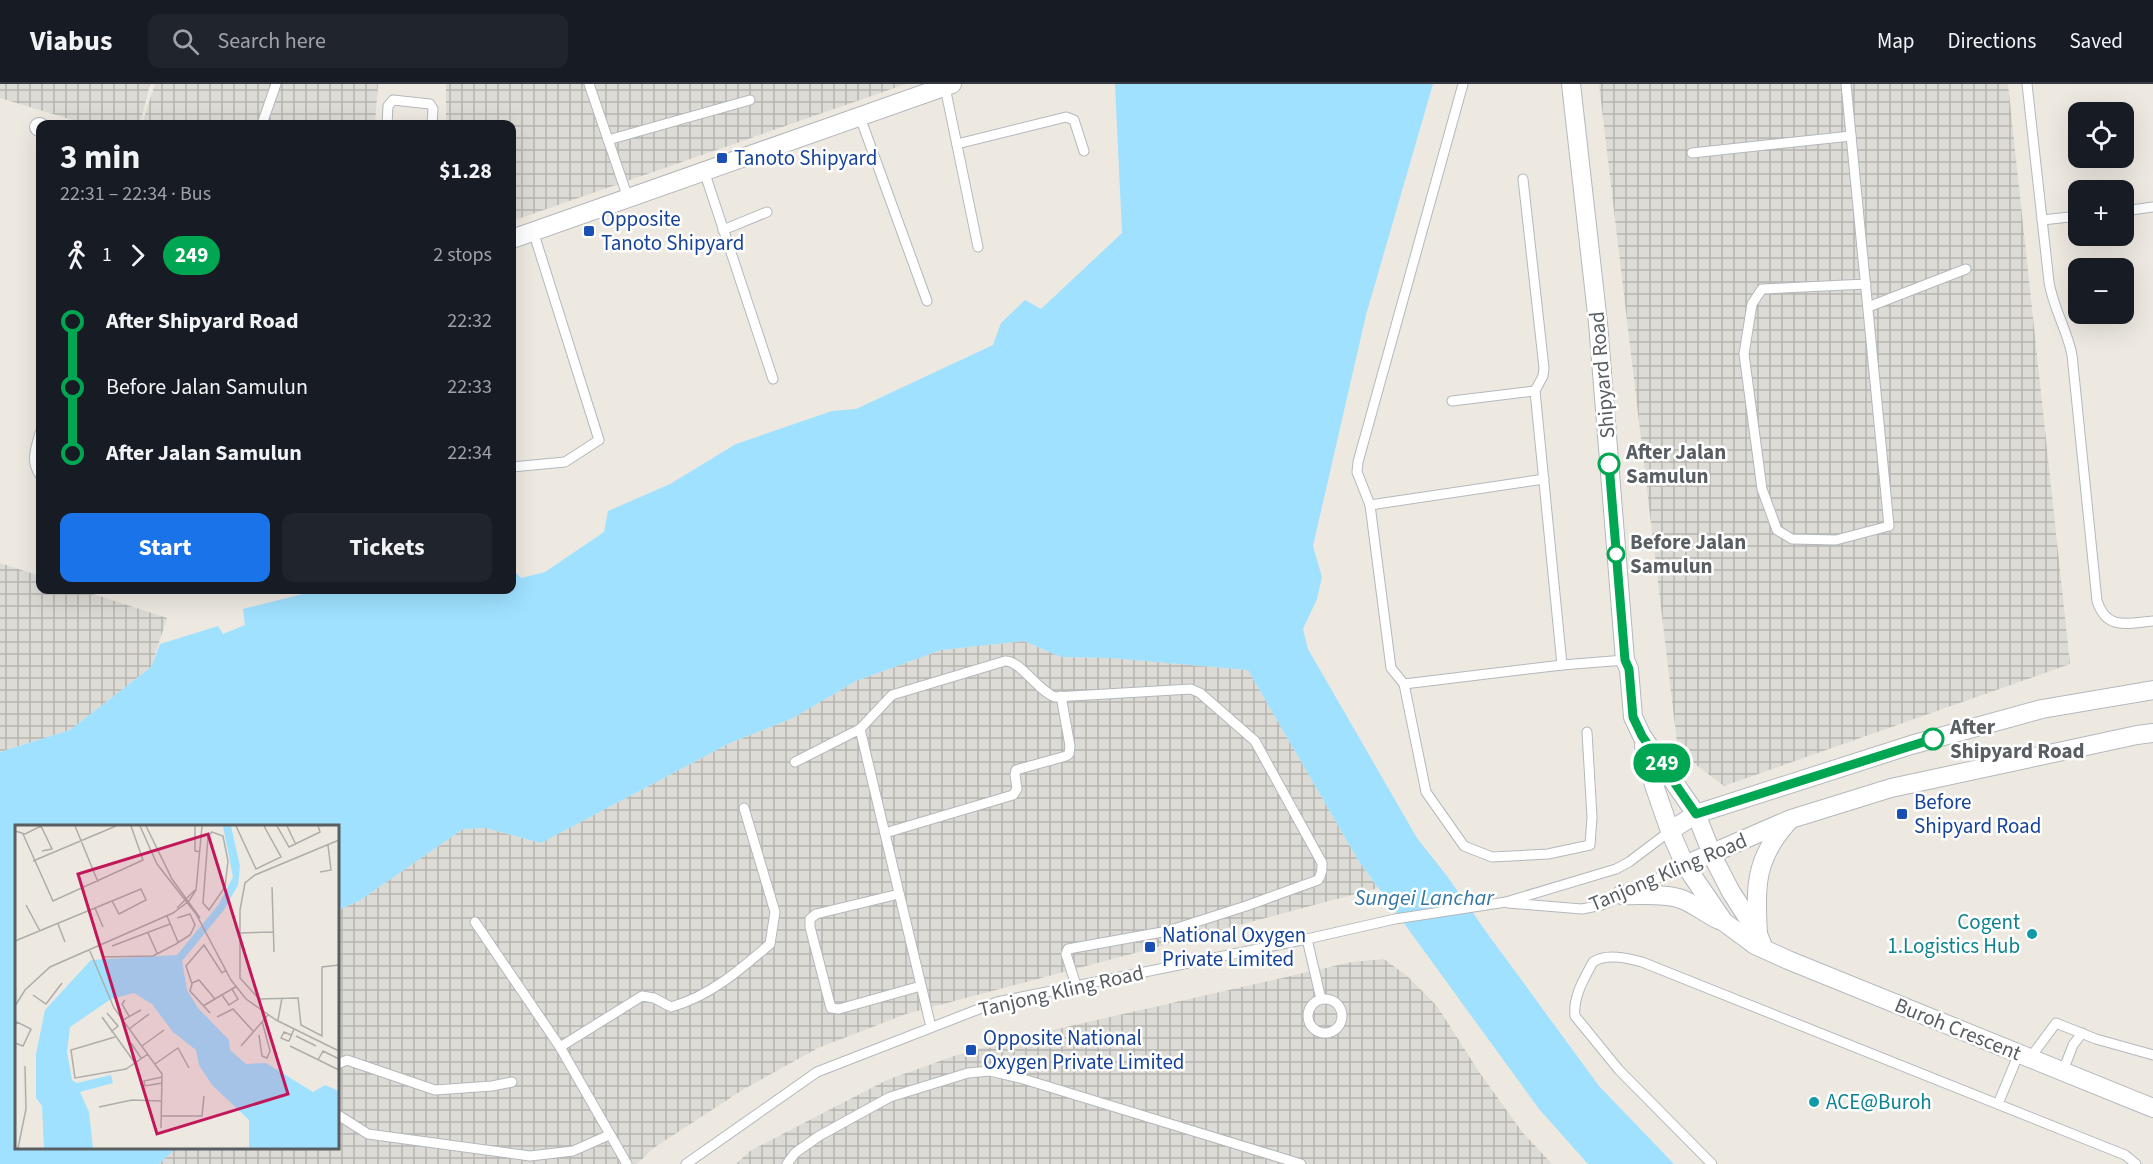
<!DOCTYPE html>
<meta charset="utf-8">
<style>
:root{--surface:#171b24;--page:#20242c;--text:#f1f3f6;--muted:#9ea1a6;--line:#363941;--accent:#1a73e8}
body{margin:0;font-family:"Source Sans 3",sans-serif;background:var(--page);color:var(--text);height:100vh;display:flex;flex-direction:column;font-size:22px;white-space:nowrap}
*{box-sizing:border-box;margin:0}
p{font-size:20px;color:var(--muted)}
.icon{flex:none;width:33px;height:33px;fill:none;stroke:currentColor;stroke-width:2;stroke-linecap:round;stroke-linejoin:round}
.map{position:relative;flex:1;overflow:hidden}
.panel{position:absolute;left:36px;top:36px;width:480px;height:474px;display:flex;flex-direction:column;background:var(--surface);border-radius:12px;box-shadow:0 6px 24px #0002}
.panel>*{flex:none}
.badge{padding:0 12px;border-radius:20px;font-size:21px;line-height:39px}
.tools{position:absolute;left:2068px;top:18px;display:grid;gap:12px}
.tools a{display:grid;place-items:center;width:66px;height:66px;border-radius:12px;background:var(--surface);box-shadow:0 6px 24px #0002;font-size:30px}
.map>.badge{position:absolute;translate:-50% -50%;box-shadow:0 0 0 3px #fff}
.legs{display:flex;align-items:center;gap:9px;height:66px;padding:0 24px;font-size:20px}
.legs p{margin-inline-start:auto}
.headline{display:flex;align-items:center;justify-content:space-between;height:102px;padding:0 24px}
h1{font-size:33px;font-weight:700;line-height:45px}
.button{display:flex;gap:12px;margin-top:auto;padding:12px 24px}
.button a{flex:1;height:69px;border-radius:12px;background:var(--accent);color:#fff;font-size:24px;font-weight:700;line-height:69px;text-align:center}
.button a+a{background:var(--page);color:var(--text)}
ul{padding:0 24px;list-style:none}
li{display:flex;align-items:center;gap:21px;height:66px;font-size:22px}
li i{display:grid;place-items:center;width:9px;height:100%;margin:0 8px;background:currentColor}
li i::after{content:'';width:15px;height:15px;margin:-8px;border:4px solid;border-radius:50%;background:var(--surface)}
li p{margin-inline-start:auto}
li:first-child i{background:linear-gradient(#0000 50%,currentColor 0)}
li:last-child i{background:linear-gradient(currentColor 50%,#0000 0)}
header{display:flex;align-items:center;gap:36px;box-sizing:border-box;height:84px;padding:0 30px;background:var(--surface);border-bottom:2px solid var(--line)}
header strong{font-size:28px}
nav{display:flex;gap:33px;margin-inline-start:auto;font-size:21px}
.search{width:420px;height:54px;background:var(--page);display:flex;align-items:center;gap:15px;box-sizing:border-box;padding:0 21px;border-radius:12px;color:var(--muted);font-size:22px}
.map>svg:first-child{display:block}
.industrial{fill:url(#industrial-grid)}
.water{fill:#9fe1ff}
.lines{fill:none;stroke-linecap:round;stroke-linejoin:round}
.service-casing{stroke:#b4b8bc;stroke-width:11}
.minor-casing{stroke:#b4b8bc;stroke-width:20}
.service{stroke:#fff;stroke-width:9}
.minor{stroke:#fff;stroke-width:18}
.line-1-casing{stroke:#fff;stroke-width:14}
.line-1{stroke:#00a651;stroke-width:9}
.transit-dot{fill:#1a4fb4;stroke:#fff;stroke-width:2}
.stop-1-dot{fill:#fff;stroke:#00a651;stroke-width:3}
.culture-dot{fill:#0f9aa8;stroke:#fff;stroke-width:2}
.labels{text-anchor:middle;stroke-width:5;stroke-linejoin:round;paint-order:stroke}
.transit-label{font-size:21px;fill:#164399;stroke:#fff;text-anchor:start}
.street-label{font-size:21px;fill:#595e62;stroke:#fff}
.stop-label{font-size:21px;font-weight:bold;fill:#595e62;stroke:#fff;text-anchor:start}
.culture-label{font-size:21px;fill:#0d838f;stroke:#fff;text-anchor:end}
.water-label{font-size:22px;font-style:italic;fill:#3677a1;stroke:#fff}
.inset-road{fill:none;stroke:#aeadaa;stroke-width:1.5}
.view{fill:#c2185b;fill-opacity:0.15;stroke:#c2185b;stroke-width:3}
.inset-edge{fill:none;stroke:#595e62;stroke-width:3}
</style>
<header>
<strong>Viabus</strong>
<div class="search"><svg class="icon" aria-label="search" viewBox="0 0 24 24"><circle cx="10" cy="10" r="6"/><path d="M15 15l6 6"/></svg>Search here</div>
<nav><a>Map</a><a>Directions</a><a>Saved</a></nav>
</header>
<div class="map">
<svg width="2153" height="1080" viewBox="0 0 2153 1080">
<defs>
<pattern id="industrial-grid" width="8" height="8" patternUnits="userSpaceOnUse" patternTransform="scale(1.5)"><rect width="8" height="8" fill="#dddbd5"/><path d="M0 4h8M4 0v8" fill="none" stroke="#b6b5b0"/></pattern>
</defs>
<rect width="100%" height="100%" fill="#ede9e1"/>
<g class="industrial">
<polygon points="0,0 150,0 140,40 86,40 0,14"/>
<polygon points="155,0 378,0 375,40 142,40"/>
<polygon points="446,0 906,0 512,137 512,40 446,40"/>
<polygon points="1599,0 2008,0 2070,580 1724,702 1678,667"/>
<polygon points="0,479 40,492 40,506 81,506 167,534 151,583 70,646 0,668"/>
<polygon points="1024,557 1061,573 1110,574 1248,586 1358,776 1378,804 906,930 818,964 744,1005 652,1065 637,1080 159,1080 176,1064 338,1064 338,826 359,817 463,745 486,744 541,759 730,659 793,634 856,597 941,566"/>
<polygon points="1384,875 1407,892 1437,922 1479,988 1523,1049 1552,1080 736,1080 750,1067 887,996 957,971 1022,953 1352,878"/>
</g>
<polygon class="water" points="1115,0 1433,0 1366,231 1313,462 1322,493 1317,515 1303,545 1308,565 1417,754 1447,792 1487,849 1599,1002 1674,1080 1588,1080 1539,1025 1358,776 1248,586 1110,574 1061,573 1024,557 941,566 856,597 793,634 730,659 541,759 486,744 463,745 359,817 338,826 338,742 16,742 16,1064 176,1064 159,1080 0,1080 0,668 70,646 151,583 160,560 218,542 223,550 245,541 243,525 319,506 512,506 512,485 521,494 545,488 604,448 608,427 670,400 736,360 832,327 856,325 993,261 1001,239 1025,216 1041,225 1122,149"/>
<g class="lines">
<g class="service-casing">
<g id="service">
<polyline points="589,0 628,114"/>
<polyline points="1463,0 1358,378 1357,388 1370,421 1391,584 1404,600 1426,708 1464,762 1492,773 1548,770 1590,761 1592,733 1587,648"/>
<polyline points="1846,0 1889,442 1836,456 1792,455 1777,446 1762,405 1744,270 1752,220 1762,205 1866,200"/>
<path d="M2027,0L2049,198C2053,224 2067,245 2072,271L2097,517C2107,547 2127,539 2153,537"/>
<polyline points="945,3 978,163"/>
<polyline points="860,33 927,217"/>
<polyline points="262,40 276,0"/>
<polyline points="387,40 388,22 393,16 430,20 433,25 432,40"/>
<polyline points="608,56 750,16"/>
<polyline points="957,60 1066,33 1074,36 1084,67"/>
<polyline points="1692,69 1851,52"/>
<polyline points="704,87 773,295"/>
<polyline points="1523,95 1544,284 1543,292 1535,307 1562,581"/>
<polyline points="2124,127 2153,123"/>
<polyline points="2042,136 2079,132"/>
<polyline points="723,146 767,128"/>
<polyline points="1868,223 1966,185"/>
<polyline points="1452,317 1535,307"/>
<path d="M40,349C36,364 30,377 40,391"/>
<polyline points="512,383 565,378 599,356 533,147"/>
<polyline points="1370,421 1544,395"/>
<polyline points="1404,600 1562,581 1625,576"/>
<polyline points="860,645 931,943"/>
<path d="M795,678L860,645L892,611L1005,577C1020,576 1038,607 1055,613L1191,605L1200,609L1255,657L1322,779C1322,786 1322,790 1318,796L1246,822L1168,847L1068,865L1066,870L1076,901"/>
<polyline points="885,749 1013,711 1017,705 1015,691 1016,686 1066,672 1069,670 1070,662 1061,612"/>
<polyline points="899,810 816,830 810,835 810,843 831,924 839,925 921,902"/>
<polyline points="1508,819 1582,825 1602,821 1685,781"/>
<polyline points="475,838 560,963 627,1080"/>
<polyline points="1307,855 1321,915"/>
<circle cx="1325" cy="932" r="17"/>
<path d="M560,963L642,912L654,914L671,923C710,912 740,886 770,860L775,828L744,724"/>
<polyline points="2030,974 2056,939 2096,955 2153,971"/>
<polyline points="338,980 347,976 435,1006 492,1002 512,998"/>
<polyline points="2063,987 2073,961 2082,949"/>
<polyline points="1998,1020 2019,969"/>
<polyline points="338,1031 368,1050 530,1072 573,1067 609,1051"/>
<polyline points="686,1080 817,988 997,918 1307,855 1395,835 1506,818 1616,785 1629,778 1670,747"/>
<polyline points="787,1080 795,1069 819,1052 890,1013 968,989 990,987 1020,994 1301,1080"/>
<path d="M1712,1080L1619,986L1575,932C1573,912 1584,895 1593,878C1606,869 1627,874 1642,878L2125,1071L2136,1080"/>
</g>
</g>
<g class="minor-casing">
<g id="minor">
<polyline points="1571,0 1598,239 1625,576 1629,585 1633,633 1642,652 1696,730 1714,775 1731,808 1758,850 1764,865"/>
<polyline points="39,43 40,43"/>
<polyline points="512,155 952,0"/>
<polyline points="1644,662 1654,701 1670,747 1685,781 1724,838 1755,861 1788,876 2153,1024"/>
<polyline points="1670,747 1696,730 1911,661 2042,625 2153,606"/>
<polyline points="1685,781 1791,735 1891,704 2137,651 2153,649"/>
<path d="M1621,811C1639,812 1660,809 1678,814C1693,818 1705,830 1719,836"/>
<path d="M1758,849C1755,803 1755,774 1788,738"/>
</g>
</g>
<use href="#service" class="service"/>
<use href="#minor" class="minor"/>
</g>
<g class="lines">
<g class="line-1-casing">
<polyline id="line-1" points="1609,380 1625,576 1629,585 1633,633 1642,652 1696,730 1933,655"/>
</g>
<use href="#line-1" class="line-1"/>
</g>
<g class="transit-dot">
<rect x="716" y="68" width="12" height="12" rx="3"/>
<rect x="583" y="141" width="12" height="12" rx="3"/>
<rect x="1896" y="724" width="12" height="12" rx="3"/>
<rect x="1144" y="857" width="12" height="12" rx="3"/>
<rect x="965" y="960" width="12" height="12" rx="3"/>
</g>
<g class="stop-1-dot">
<circle cx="1609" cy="380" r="10"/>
<circle cx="1616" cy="470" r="8"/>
<circle cx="1933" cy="655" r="10"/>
</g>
<g class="culture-dot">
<circle cx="2032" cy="850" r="6"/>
<circle cx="1814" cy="1018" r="6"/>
</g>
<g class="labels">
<g class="transit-label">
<text x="734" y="81">Tanoto Shipyard</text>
<text x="601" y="142">Opposite<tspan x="601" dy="24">Tanoto Shipyard</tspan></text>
<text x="1914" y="725">Before<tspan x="1914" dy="24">Shipyard Road</tspan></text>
<text x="1162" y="858">National Oxygen<tspan x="1162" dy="24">Private Limited</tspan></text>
<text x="983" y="961">Opposite National<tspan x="983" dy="24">Oxygen Private Limited</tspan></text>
</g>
<g class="street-label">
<text transform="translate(1602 291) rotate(-95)" y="7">Shipyard Road</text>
<text transform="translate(1668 788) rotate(-23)" y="7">Tanjong Kling Road</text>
<text transform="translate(1061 907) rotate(-13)" y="7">Tanjong Kling Road</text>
<text transform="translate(1958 945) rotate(22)" y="7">Buroh Crescent</text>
</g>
<g class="stop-label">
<text x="1626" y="375">After Jalan<tspan x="1626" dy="24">Samulun</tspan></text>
<text x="1630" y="465">Before Jalan<tspan x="1630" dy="24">Samulun</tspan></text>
<text x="1950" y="650">After<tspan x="1950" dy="24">Shipyard Road</tspan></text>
</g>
<g class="culture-label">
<text x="2020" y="845">Cogent<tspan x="2020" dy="24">1.Logistics Hub</tspan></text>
<text x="1826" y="1025" text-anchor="start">ACE@Buroh</text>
</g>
<g class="water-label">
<text x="1424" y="821">Sungei Lanchar</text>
</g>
</g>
<g transform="translate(15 741)">
<rect width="324" height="324" fill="#ede9e1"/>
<path d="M208,1H216L225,41L223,60L209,85L167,136L172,165L183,183L214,215L215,225L231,239L251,238L298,267L310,260L324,266V323H234V295L197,260L184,240L181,225L158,207L137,179L119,168L96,174L55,202L52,227L57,255L62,258L96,250L98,258L65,267L74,287L78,323H29L27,281L21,273V229L30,185L76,135L162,130L204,79L218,52Z" fill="#9fe1ff"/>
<path class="inset-road" d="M26,1L37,24L27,26M60,1L83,57M125,1L142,39L181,89L216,155L231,174L261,195L324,226M131,1L157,54L185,93M180,1V26L185,27M221,1L241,44L266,32L249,1M262,1L274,22L305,7L303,1M272,1L281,20M0,6L10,9L26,1M197,7L208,11L213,36L210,62L194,85L188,78L193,12ZM8,9L38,76L128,35L116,1M324,15L240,50L230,58L225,85V153L244,174L283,173L286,200L307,211V142L324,140M18,36L101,1M305,47L316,45L313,20M257,62L259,127M11,80L25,106M80,83L88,102M162,83L180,65M152,91L163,117M43,99L50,117M133,108L142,128M225,108L258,107M0,116L126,64L131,75L104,89L97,76M97,121L155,99M74,124L99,183L147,249L146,303M87,132L138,131L161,119L175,110L180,100L175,89L162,93M177,158L184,155L200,174M18,170L31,179L47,158M207,170L214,180L223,174L217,164M110,175L107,179L114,191M0,181L10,165L35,142L158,88L174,76L181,65L187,1M188,181L222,161M92,188L103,201L96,207M195,188L175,166L177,159L171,141L189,120L207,148L211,145M87,192L120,238M202,192L218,184L238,206M108,195L126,185M263,195L267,173M0,201L2,197L16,204L8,221L0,218M114,204L134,189M244,210L247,231L252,233L255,226L247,196M276,210L269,207L266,213L273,216H274L279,204M281,211L301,221M100,212L56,225L60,253L111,244L133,229M116,218L126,233M127,221L149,205M226,221L253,190M275,221L324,245M303,235L308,226L324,234M140,239L163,223L174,243M147,252L129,256L130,261L147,258M84,282L117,275L147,276M146,291H187L189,271M3,323L11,284L10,241"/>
<path class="view" d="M193,9L273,269L142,309L63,49Z"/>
<rect width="324" height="324" class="inset-edge"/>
</g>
</svg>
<div class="tools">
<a><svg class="icon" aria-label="locate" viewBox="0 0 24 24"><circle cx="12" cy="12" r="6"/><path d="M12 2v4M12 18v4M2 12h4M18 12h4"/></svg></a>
<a>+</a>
<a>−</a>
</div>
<b class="badge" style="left:1662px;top:679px;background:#00a651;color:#fff">249</b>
<section class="panel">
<div class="headline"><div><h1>3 min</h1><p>22:31 – 22:34 · Bus</p></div><b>$1.28</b></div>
<div class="legs"><svg class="icon" aria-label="walk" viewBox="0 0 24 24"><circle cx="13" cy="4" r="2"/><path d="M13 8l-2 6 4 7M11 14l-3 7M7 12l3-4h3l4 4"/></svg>1<svg class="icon" aria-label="forward" viewBox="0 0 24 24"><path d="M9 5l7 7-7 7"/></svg><b class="badge" style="background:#00a651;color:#fff">249</b><p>2 stops</p></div>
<ul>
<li><i style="color:#00a651"></i><b>After Shipyard Road</b><p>22:32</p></li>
<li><i style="color:#00a651"></i><span>Before Jalan Samulun</span><p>22:33</p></li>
<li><i style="color:#00a651"></i><b>After Jalan Samulun</b><p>22:34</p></li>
</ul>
<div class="button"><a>Start</a><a>Tickets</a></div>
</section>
</div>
